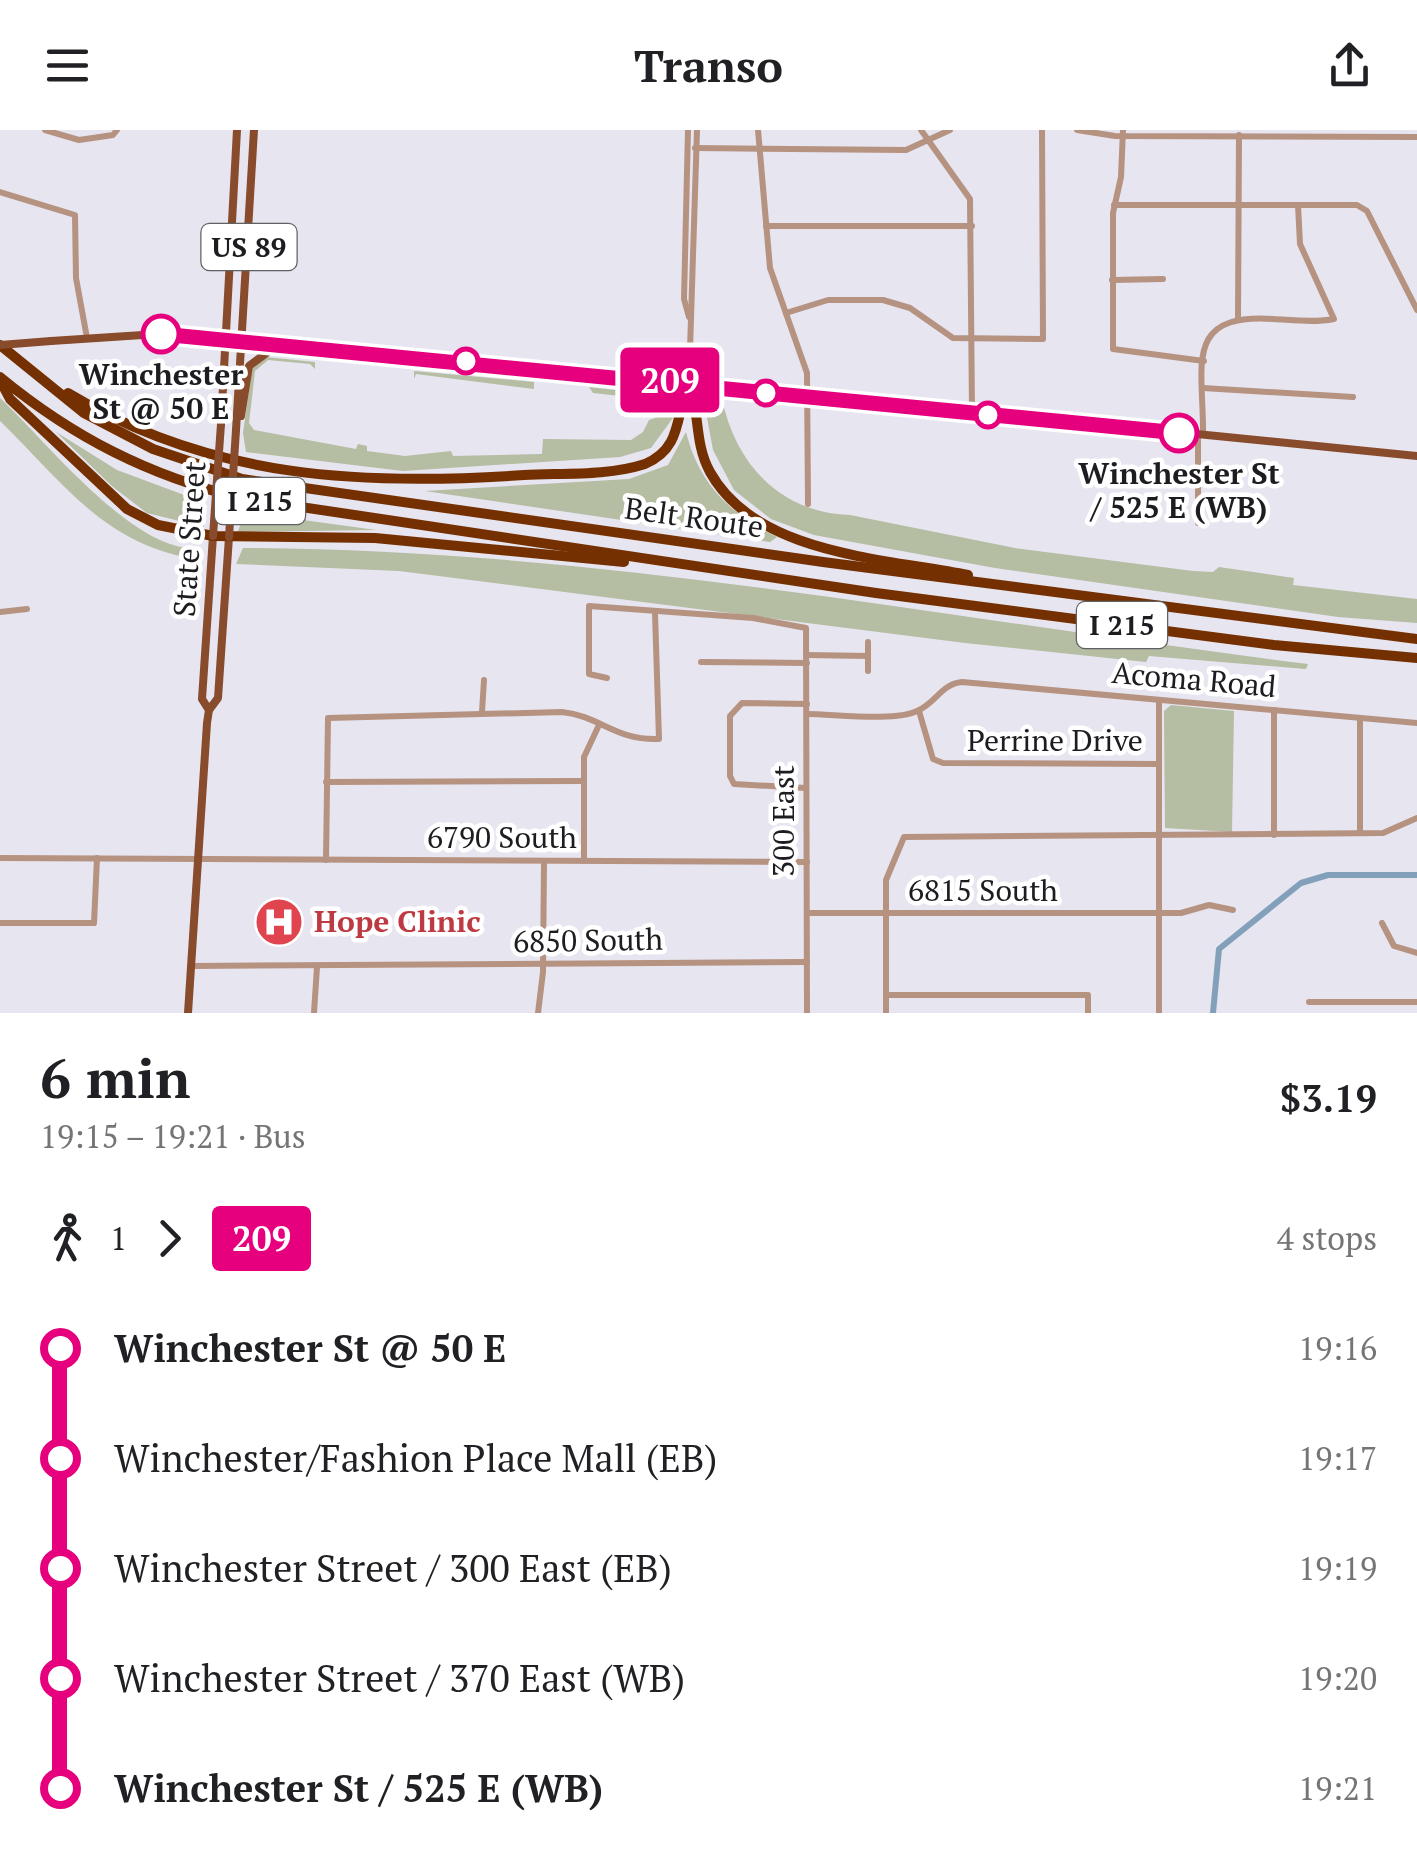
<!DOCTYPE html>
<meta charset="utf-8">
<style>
:root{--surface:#fff;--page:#f6f6f6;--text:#202124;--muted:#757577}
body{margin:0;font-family:"PT Serif",serif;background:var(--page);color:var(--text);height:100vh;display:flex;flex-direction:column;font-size:38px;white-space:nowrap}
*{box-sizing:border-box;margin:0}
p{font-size:32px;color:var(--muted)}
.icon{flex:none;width:55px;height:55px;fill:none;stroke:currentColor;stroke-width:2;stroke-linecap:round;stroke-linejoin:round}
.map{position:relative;height:883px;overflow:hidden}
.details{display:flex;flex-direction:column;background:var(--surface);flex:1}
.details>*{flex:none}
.badge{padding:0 20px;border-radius:8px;font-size:35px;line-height:65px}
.map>.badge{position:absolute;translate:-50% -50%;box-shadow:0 0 0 5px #fff}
.legs{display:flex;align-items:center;gap:15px;height:110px;padding:0 40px;font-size:32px}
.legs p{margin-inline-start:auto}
.overview{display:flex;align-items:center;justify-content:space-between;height:170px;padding:0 40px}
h1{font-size:55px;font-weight:700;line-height:75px}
ul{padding:0 40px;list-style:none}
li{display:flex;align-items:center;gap:35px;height:110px;font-size:38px}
li i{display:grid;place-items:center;width:15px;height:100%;margin:0 12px;background:currentColor}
li i::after{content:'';width:25px;height:25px;margin:-12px;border:8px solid;border-radius:50%;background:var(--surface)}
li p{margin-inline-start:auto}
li:first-child i{background:linear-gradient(#0000 50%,currentColor 0)}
li:last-child i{background:linear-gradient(currentColor 50%,#0000 0)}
header{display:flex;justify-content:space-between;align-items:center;height:130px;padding:0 40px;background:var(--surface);font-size:45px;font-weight:700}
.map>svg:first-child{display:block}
.green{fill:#b5bda2}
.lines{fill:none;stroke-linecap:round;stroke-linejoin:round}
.canal{stroke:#83a0ba;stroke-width:6}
.minor{stroke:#b69281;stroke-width:6}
.major{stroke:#884b2c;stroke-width:8}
.highway{stroke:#753002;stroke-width:10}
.major-bridge{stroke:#884b2c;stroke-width:8}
.line-1-casing{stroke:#fff;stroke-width:22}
.line-1{stroke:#e6007e;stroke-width:15}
.stop-1-dot{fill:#fff;stroke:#e6007e;stroke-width:5}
.labels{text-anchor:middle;stroke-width:9;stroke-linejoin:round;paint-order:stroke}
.shield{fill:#fff;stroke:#616164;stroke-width:2.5}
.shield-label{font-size:28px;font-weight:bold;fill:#1d1d21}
.stop-label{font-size:30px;font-weight:bold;fill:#1d1d21;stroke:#fff}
.street-label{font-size:30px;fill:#1d1d21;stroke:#fff}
.health-label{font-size:30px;font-weight:bold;fill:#be3a42;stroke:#fff;text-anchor:start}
</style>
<header><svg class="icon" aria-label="menu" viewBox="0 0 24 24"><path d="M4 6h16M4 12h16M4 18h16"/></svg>Transo<svg class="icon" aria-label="share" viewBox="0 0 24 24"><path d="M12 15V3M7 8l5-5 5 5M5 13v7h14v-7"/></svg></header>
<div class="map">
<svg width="1417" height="883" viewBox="0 0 1417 883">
<rect width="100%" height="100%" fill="#e6e5f0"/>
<g class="green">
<polygon points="266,227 315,232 315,239 310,234 268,230 255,241 249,293 254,300 356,319 358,314 367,316 367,321 405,326 451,321 453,326 542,324 543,309 631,310 643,302 649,290 658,287 658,270 593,263 589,257 659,265 675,285 651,318 620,327 403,341 246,322 243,303 252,239"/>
<polygon points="414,241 534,252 534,259 416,244 414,249"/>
<path d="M0,268C45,310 133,422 196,418L202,430C105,417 65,354 0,291Z"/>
<path d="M711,268L722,269C736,336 782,383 850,385L1015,418L1193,441L1213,442L1219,437L1294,448L1293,455L1417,469V493L1338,487L995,438L814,405L771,389L734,360L713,320L704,271Z"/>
<polygon points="56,302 117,340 203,372 204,397 147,383 113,357"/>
<path d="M686,302C699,354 730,384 777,407L770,412L425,361L629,349L668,335Z"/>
<polygon points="244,382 376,400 238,402"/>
<path d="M243,418C600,419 954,490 1308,534L1306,539L1149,526L1146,532L965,513L399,441L236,434Z"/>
<polygon points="1171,575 1234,581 1232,702 1165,698 1164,581"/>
</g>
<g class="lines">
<polyline class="canal" points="1213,883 1219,819 1301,753 1328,745 1417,745"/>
<g class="minor">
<polyline points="45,0 79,10 113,5 117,0"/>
<polyline points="688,0 684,169 689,187"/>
<polyline points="758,0 770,138 807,243 808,374"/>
<polyline points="921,0 970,69 972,282"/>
<polyline points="1077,0 1115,6 1417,7"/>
<polyline points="1123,0 1121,47 1113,83 1113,219 1204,231"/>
<polyline points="695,18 906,20 950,0"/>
<polyline points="0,62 75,85 76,148 87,208"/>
<polyline points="1114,75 1357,75 1367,81 1417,180"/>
<polyline points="766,96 972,96"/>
<polyline points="1112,150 1163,149"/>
<polyline points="786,183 828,170 883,170 910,178 953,208 1043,209 1042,0"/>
<polyline points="1238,187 1239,5"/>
<polyline points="689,251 697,0"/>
<polyline points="1203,258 1353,267"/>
<polyline points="1198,305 1198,393"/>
<path d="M1203,305C1204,237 1182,183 1273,189C1293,190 1314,193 1334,189L1300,114L1298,75"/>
<polyline points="0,482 27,479"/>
<polyline points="807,525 868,526"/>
<polyline points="701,532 807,533"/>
<polyline points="868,541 868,512"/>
<polyline points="607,548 589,544 589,476 753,488 806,498 807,883"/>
<polyline points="1274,580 1274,705"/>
<polyline points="919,581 933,629 943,633 1159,634"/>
<polyline points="482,582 484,550"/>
<path d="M807,584C834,584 894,592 917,581C936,573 941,554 962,552L1417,593"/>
<polyline points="326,652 583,651"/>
<polyline points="806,658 734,654 730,646 730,586 742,573 807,574"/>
<polyline points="1360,703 1360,588"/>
<polyline points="0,728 807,732"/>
<path d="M326,730L328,588L562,582C600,586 616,611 659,609L655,483"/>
<polyline points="584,731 584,627 599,595"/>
<polyline points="807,783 1181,783 1209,775 1233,780"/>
<polyline points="0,793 94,793 97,728"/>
<polyline points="1382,793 1394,816 1417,823"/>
<polyline points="191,836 807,832"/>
<polyline points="886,865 1088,865 1088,883"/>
<polyline points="1309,872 1417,872"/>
<polyline points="314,883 317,837"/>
<polyline points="538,883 543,842 544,731"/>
<polyline points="886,883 886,750 904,707 1383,703 1417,688"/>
<polyline points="1159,883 1159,570"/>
</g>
<g class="major">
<polyline points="51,211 158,204 607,245"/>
<polyline points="626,247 1417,326"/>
<polyline points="241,286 249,236 280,213"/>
<polyline points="221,294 237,0"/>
<polyline points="236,300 254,0"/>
<polyline points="209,580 202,569 213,406"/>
<polyline points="188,883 207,593 209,580 218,568 229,407"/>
</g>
<g class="highway">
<polyline points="0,215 84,283 153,319 242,349 823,432 1417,509"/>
<path d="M604,245C629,252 671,255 678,284"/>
<path d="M0,247C73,307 149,346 241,368L876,463L1274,515L1417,528"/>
<polyline points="1,252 10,269 127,379 158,395 213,406 375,408 624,432"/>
<path d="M689,252C700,282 694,313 710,342C756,425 884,428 968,445"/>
<path d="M68,263C211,349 362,356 524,345C563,343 608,346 645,334C683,318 675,285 689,252"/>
</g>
<g class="major-bridge">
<polyline points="0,215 51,211"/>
<polyline points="213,406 221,294"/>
<polyline points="229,407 236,300"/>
</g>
</g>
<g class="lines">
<g class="line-1-casing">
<polyline id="line-1" points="161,204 1179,303"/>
</g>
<use href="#line-1" class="line-1"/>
</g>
<defs>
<g id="hospital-disc" transform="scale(2.5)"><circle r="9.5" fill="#e0444e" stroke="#fff"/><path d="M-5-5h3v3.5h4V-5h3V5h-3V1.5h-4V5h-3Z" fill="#fff"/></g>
</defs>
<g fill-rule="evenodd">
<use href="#hospital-disc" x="279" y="792"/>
</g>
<g class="stop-1-dot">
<circle cx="161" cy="204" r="18"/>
<circle cx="466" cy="231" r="12"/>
<circle cx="766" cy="263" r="12"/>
<circle cx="988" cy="285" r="12"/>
<circle cx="1179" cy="303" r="18"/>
</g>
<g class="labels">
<g class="shield">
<rect x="201.5" y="94" width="95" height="46" rx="8"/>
<rect x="215" y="348" width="90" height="46" rx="8"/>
<rect x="1077" y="472" width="90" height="46" rx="8"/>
</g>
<g class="shield-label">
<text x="249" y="127">US 89</text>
<text x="260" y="381">I 215</text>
<text x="1122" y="505">I 215</text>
</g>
<g class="stop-label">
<text x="161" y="255">Winchester<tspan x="161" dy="34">St @ 50 E</tspan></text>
<text x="1179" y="354">Winchester St<tspan x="1179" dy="34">/ 525 E (WB)</tspan></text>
</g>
<g class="street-label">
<text transform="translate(694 388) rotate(8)" y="10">Belt Route</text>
<text transform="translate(190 409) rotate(-86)" y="10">State Street</text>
<text transform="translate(1194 550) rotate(5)" y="10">Acoma Road</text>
<text x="1055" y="621">Perrine Drive</text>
<text transform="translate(784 691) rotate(-90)" y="10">300 East</text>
<text x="502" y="718">6790 South</text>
<text x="983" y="771">6815 South</text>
<text transform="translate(588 811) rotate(-1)" y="10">6850 South</text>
</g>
<g class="health-label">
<text x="314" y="802">Hope Clinic</text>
</g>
</g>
</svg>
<b class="badge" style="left:670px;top:250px;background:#e6007e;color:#fff">209</b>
</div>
<section class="details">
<div class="overview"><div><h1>6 min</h1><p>19:15 – 19:21 · Bus</p></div><b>$3.19</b></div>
<div class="legs"><svg class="icon" aria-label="walk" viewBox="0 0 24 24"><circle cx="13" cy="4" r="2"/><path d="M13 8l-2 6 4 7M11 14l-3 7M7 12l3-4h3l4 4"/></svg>1<svg class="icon" aria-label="forward" viewBox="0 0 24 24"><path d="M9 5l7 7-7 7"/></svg><b class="badge" style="background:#e6007e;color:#fff">209</b><p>4 stops</p></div>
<ul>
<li><i style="color:#e6007e"></i><b>Winchester St @ 50 E</b><p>19:16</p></li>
<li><i style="color:#e6007e"></i><span>Winchester/Fashion Place Mall (EB)</span><p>19:17</p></li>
<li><i style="color:#e6007e"></i><span>Winchester Street / 300 East (EB)</span><p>19:19</p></li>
<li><i style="color:#e6007e"></i><span>Winchester Street / 370 East (WB)</span><p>19:20</p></li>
<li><i style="color:#e6007e"></i><b>Winchester St / 525 E (WB)</b><p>19:21</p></li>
</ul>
</section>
